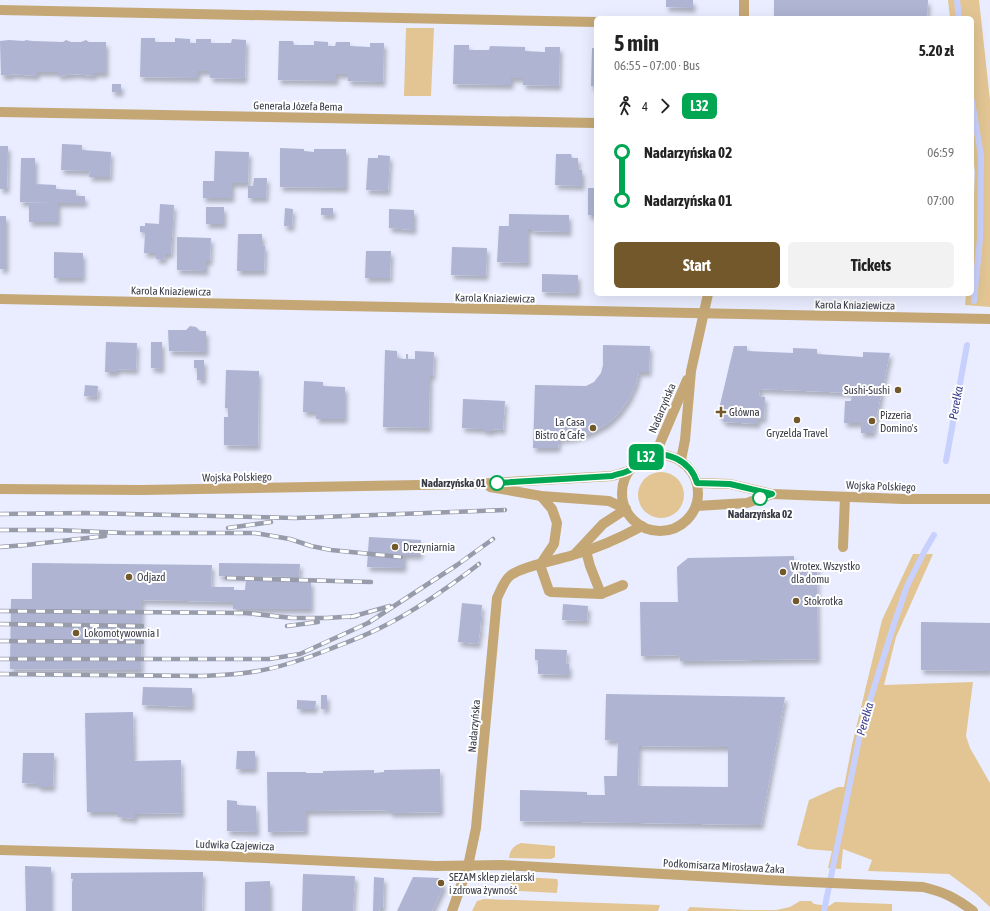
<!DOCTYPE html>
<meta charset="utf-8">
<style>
:root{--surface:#fff;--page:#f2f2f2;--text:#222;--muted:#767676;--accent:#72582a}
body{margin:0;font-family:"Asap Condensed",sans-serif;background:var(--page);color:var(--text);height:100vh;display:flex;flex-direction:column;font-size:15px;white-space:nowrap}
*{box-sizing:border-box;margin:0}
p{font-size:13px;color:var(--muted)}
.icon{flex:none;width:22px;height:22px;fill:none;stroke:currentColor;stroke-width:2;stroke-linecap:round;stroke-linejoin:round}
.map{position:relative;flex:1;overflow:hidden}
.drawer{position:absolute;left:594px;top:16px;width:380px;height:280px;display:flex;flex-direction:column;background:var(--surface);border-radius:6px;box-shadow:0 4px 16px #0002}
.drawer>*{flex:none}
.badge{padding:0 8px;border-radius:6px;font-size:14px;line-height:26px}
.map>.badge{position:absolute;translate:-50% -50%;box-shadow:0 0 0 2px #fff}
.legs{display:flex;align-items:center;gap:6px;height:44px;padding:0 20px;font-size:13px}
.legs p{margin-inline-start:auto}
.summary{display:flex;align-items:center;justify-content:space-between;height:68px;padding:0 20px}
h1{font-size:22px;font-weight:700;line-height:30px}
.cta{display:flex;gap:8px;margin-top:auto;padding:8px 20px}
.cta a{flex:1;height:46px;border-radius:6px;background:var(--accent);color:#fff;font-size:16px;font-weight:700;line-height:46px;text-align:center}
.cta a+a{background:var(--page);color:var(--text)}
ul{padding:0 20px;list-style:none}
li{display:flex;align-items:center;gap:14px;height:48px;font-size:15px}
li i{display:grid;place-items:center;width:6px;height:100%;margin:0 5px;background:currentColor}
li i::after{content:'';width:10px;height:10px;margin:-5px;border:3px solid;border-radius:50%;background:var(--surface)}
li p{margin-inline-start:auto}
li:first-child i{background:linear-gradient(#0000 50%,currentColor 0)}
li:last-child i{background:linear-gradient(currentColor 50%,#0000 0)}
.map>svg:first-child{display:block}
.green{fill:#e2c593}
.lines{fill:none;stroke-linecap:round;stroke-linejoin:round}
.stream{stroke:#c8d0fd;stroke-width:6}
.building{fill:#aeb4d1;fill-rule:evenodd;filter:url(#shadow)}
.minor{stroke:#c4a775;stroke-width:10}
.rail-casing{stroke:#989baa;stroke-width:4.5}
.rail{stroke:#fff;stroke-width:3;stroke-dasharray:9;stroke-linecap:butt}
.line-1-casing{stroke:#fff;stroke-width:9}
.line-1{stroke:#00a651;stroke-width:6}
.poi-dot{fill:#72582a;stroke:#fff;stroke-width:1.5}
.stop-1-dot{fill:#fff;stroke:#00a651;stroke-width:2}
.labels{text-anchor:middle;stroke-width:4;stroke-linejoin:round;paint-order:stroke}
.street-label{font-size:11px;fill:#383a46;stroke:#fff}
.poi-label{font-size:11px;fill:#383a46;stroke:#fff;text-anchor:start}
.stop-label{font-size:11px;font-weight:bold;fill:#383a46;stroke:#fff;text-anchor:end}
.water-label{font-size:12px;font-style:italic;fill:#36388c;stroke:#fff}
</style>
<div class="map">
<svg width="990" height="911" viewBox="0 0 990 911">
<defs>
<filter id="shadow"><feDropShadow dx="2.5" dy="4.5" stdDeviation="2" flood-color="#0004"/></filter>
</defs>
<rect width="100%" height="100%" fill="#e9edff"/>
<g class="green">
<polygon points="948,0 979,0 990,100 990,307 965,305 966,294 972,294 972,244 975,172 972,149 972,18 950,18"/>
<polygon points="406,28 434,28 431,96 404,96"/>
<circle cx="661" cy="495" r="23"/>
<polygon points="913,554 933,554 896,637 884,685 973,682 966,736 970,748 990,783 990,907 976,894 949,874 868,871 872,860 843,849 841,869 828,868 832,851 807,849 797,845 809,800 838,787 844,787 852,745 882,620"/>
<path d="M521,843L555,846V857L551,859L509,858C510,850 513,846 521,843Z"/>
<path d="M509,876L557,879L558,882L557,893L519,891C512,888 509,883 509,876Z"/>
<polygon points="484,899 660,905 658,911 472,911 477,901"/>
<polygon points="800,901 811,901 814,904 829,906 835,902 892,904 892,911 687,911 690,907 747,910 776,910 790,907"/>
</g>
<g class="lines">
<g class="stream">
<polyline points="957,0 959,18"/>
<polyline points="972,101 981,156 980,238 974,301"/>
<polyline points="946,461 967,345"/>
<polyline points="824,911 861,729 893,627 907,586 924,552 934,535"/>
</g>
</g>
<g class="building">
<polygon points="666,0 693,0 693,8 666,7"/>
<polygon points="774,0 928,0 927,18 862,17 862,18 835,18 835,16 810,16 810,18 774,18"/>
<polygon points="141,38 155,38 155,42 175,42 175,38 190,39 190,43 196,43 196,39 211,39 211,43 231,43 232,39 246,40 245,79 210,78 210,71 198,71 198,78 140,77"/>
<polygon points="9,40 24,41 26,40 32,41 63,42 66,40 71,42 81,42 86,40 89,42 106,42 106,73 94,73 94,76 76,74 58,76 58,72 37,72 37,76 12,74 9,76 1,75 0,41"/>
<polygon points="279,41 293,41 294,45 314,45 314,41 328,42 328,46 335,46 336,42 350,42 350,46 370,47 370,43 384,43 383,82 348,81 348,74 336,74 336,81 278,80"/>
<polygon points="454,45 469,45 469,50 489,50 490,46 525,47 525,51 545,52 545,47 560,47 559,86 523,85 523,78 511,78 511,85 509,85 453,84"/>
<polygon points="592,48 596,48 596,87 591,86"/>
<rect x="112" y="84" width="9" height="8"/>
<polygon points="62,144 82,145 82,150 111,152 110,177 89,177 90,171 61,170"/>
<polygon points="0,146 8,146 7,189 0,189"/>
<polygon points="280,148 304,149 304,151 314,152 314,149 346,149 346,188 280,187"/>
<polygon points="215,151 249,152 248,183 232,183 232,198 203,198 203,181 214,181"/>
<polygon points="556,154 571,154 572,158 578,158 578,170 582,170 582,186 555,185"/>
<polygon points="378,155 390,156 388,191 366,190 368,158 378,158"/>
<polygon points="21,158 35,158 35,184 56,185 56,189 76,190 76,196 85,196 85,203 58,203 58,222 29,222 29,203 56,203 20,202"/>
<polygon points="254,178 267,178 266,198 248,198 248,186 253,186"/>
<rect x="588" y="188" width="8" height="27"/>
<polygon points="160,204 174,205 171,254 165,254 164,260 156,259 156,253 144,253 145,233 140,232 140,226 145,226 145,223 159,224"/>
<rect x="206" y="207" width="18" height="17"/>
<polygon points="285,208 293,209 292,227 284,226"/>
<rect x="321" y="208" width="12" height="7"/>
<polygon points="389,209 414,210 414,230 389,228"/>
<polygon points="509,214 569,215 569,232 532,231 533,229 528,229 528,263 497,262 499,226 509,226"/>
<rect x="0" y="216" width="6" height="53"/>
<polygon points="238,234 262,234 262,246 265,246 264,271 237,271"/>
<polygon points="177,237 211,238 210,261 206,261 206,271 177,270"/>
<polygon points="452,247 487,248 486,276 451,275"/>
<polygon points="366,251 391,251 390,278 365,278"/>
<polygon points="54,252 83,253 83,278 54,278"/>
<polygon points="542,274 578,275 578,293 542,292"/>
<polygon points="190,326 196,327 200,331 206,331 206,352 169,351 168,330 186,330"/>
<polygon points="106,342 137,343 136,370 117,369 117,372 105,372"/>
<polygon points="151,342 162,342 162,369 151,368"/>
<polygon points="603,345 650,346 649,372 639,372 636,384 629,399 619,413 607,424 590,433 573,438 559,439 558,448 533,448 535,385 586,386 594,382 601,373 603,365"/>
<polygon points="734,346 747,346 747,351 793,353 793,348 817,349 817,354 863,357 863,352 890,353 873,433 861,433 861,423 844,423 845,401 851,401 852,393 760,389 759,396 765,397 764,419 758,418 758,424 724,422 718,413"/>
<polygon points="385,350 397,351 397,358 406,359 406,354 408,354 408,359 415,359 415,351 434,352 433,376 430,376 429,428 383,427"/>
<polygon points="194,360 204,360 204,380 197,380 197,368 194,368"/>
<polygon points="226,370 259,371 258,446 224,445 224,417 228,417 228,408 225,408"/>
<polygon points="304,381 323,382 323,386 345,387 345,419 316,419 316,412 303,412"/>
<polygon points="85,385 98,386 97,397 84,396"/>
<polygon points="463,399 505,401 503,430 493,429 493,431 484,431 484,429 462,428"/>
<polygon points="369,537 421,540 420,555 404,555 404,568 367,567"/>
<polygon points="794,556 794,564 817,564 818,659 680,661 679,655 641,656 640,602 678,602 677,567 688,558"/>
<polygon points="32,563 212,565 211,587 234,587 234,590 245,590 246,580 311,581 311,609 233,609 233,602 142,600 141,670 10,669 11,599 32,599"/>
<polygon points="219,563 300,564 299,577 219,576"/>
<polygon points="462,603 482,605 481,617 483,618 483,619 481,619 480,630 482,630 481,632 480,631 478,644 458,642"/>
<polygon points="563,604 588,606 587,621 562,620"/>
<polygon points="921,622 990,623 990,671 921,670"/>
<polygon points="535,649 567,650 566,664 569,664 569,675 538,674 538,660 535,660"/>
<polygon points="143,687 192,688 192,707 142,705"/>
<path d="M606,694L785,697L761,825L520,821V790L587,792V795H605L604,776H617L618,741L605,740ZM639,746L728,747V787L638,786Z"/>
<rect x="321" y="695" width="6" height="14"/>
<polygon points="297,700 316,701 315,709 297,709"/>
<polygon points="133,712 134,761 181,760 182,813 135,814 135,819 118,817 118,812 87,812 85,713"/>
<polygon points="237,751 255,751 255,769 236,769"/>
<polygon points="23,753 54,753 53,787 38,787 38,784 22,783"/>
<polygon points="440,769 441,812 390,813 390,810 306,811 306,831 268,832 267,772 306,772 306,773 323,773 323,771 374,770 374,773 384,772 384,770"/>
<polygon points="227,800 237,801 237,805 256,806 257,832 227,831"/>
<polygon points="25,866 51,867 51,911 26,911"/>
<polygon points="203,872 202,911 72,911 72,883 73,879 71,879 71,873"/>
<polygon points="303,874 355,876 353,911 302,911"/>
<polygon points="374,877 384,878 383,908 380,908 379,911 373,911"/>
<polygon points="413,877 440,878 444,886 432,911 397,911"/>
<polygon points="270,881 270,911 245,911 245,882"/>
</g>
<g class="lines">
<g class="minor">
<polyline points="0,10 596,22"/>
<polyline points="744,18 744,0"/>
<polyline points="0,112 596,123"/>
<polyline points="0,299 990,319"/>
<polyline points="655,455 687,380"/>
<circle cx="660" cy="493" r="38"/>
<polyline points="681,460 685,440 691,371 708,294"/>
<polyline points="697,483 730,484 772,494 903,499 990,499"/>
<polyline points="490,487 541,496 609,501 626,509"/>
<polyline points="0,489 142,490 474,484 612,476 629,471"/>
<polyline points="541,496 552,509 557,523 554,544 540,565 549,591 551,592 601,594 623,585"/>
<polyline points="696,506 747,503 772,494"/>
<polyline points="843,547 845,497"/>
<polyline points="586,551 590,566 601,594"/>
<polyline points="575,554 603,524 626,509"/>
<path d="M0,850L219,856L436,866L502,865L786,881L923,887C944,892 956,898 973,911"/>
<path d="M452,911L468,866L476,828L497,598C501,590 504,580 511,575C523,566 558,560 573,555C598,548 620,538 642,526"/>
</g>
<g class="rail-casing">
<g id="rail">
<polyline points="0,514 85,513 295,518 505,510"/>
<polyline points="228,528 271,522"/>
<polyline points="0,530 57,530 124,533 255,533 290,539 311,546 331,550 401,557"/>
<polyline points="0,547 26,545 105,536"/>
<polyline points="227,578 371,582"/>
<polyline points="0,611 246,613 292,618 327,618 357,616"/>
<polyline points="351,617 390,606"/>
<polyline points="0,624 142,626"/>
<polyline points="287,626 318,622"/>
<polyline points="0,641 142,642"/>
<polyline points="0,659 269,659 300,654 368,623 457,565 493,539"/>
<path d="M0,674L200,676C219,675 238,675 258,671C283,667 307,658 330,649C348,642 367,635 384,626C418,609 449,587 479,564"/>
</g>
</g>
<use href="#rail" class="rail"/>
</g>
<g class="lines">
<g class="line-1-casing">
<path id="line-1" d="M497,483L612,476C617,474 625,473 630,470C635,466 638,461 644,458C665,448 691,461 697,483L730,484L772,494L760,498"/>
</g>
<use href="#line-1" class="line-1"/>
</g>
<g class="poi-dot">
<circle cx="898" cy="390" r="4"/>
<path d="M719 406h4v4h4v4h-4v4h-4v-4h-4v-4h4z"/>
<circle cx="797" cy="420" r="4"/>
<circle cx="872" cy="421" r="4"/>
<circle cx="593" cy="428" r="4"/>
<circle cx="395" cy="547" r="4"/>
<circle cx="783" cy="572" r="4"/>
<circle cx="129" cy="577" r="4"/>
<circle cx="796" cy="601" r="4"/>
<circle cx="76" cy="633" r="4"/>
<circle cx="441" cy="883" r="4"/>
</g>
<g class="stop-1-dot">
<circle cx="497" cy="483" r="7"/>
<circle cx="760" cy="498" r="7"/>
</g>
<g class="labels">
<g class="street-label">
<text transform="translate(298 106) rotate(1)" y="4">Generała Józefa Bema</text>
<text transform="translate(171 291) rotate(1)" y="4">Karola Kniaziewicza</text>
<text transform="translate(495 298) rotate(1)" y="4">Karola Kniaziewicza</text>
<text transform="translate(855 305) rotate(1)" y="4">Karola Kniaziewicza</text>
<text transform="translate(662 408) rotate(-67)" y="4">Nadarzyńska</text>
<text transform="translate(237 477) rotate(-1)" y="4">Wojska Polskiego</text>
<text transform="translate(881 486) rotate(2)" y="4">Wojska Polskiego</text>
<text transform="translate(474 726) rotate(-85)" y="4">Nadarzyńska</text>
<text transform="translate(235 845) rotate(2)" y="4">Ludwika Czajewicza</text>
<text transform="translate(724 866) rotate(3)" y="4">Podkomisarza Mirosława Żaka</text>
</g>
<g class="poi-label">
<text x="890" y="394" text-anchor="end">Sushi-Sushi</text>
<text x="729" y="416">Główna</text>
<text x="880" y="419">Pizzeria<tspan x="880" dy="13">Domino's</tspan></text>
<text x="585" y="426" text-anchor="end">La Casa<tspan x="585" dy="13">Bistro &amp; Cafe</tspan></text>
<text x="797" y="437" text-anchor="middle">Gryzelda Travel</text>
<text x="403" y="551">Drezyniarnia</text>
<text x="791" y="570">Wrotex. Wszystko<tspan x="791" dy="13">dla domu</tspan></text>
<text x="137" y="581">Odjazd</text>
<text x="804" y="605">Stokrotka</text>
<text x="84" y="637">Lokomotywownia I</text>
<text x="449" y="881">SEZAM sklep zielarski<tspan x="449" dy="13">i zdrowa żywność</tspan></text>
</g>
<g class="stop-label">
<text x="486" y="487">Nadarzyńska 01</text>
<text x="760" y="518" text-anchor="middle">Nadarzyńska 02</text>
</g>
<g class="water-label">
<text transform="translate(956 403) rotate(-80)" y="4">Perełka</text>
<text transform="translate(865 719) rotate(-74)" y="4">Perełka</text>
</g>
</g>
</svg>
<b class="badge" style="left:646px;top:457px;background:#00a651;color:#fff">L32</b>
<section class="drawer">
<div class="summary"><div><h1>5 min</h1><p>06:55 – 07:00 · Bus</p></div><b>5.20 zł</b></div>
<div class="legs"><svg class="icon" aria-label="walk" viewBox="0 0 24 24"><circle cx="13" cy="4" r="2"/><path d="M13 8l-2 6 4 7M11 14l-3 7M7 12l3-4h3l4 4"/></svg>4<svg class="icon" aria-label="forward" viewBox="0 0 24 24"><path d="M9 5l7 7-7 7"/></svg><b class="badge" style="background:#00a651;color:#fff">L32</b></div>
<ul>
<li><i style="color:#00a651"></i><b>Nadarzyńska 02</b><p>06:59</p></li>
<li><i style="color:#00a651"></i><b>Nadarzyńska 01</b><p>07:00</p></li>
</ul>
<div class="cta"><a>Start</a><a>Tickets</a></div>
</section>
</div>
